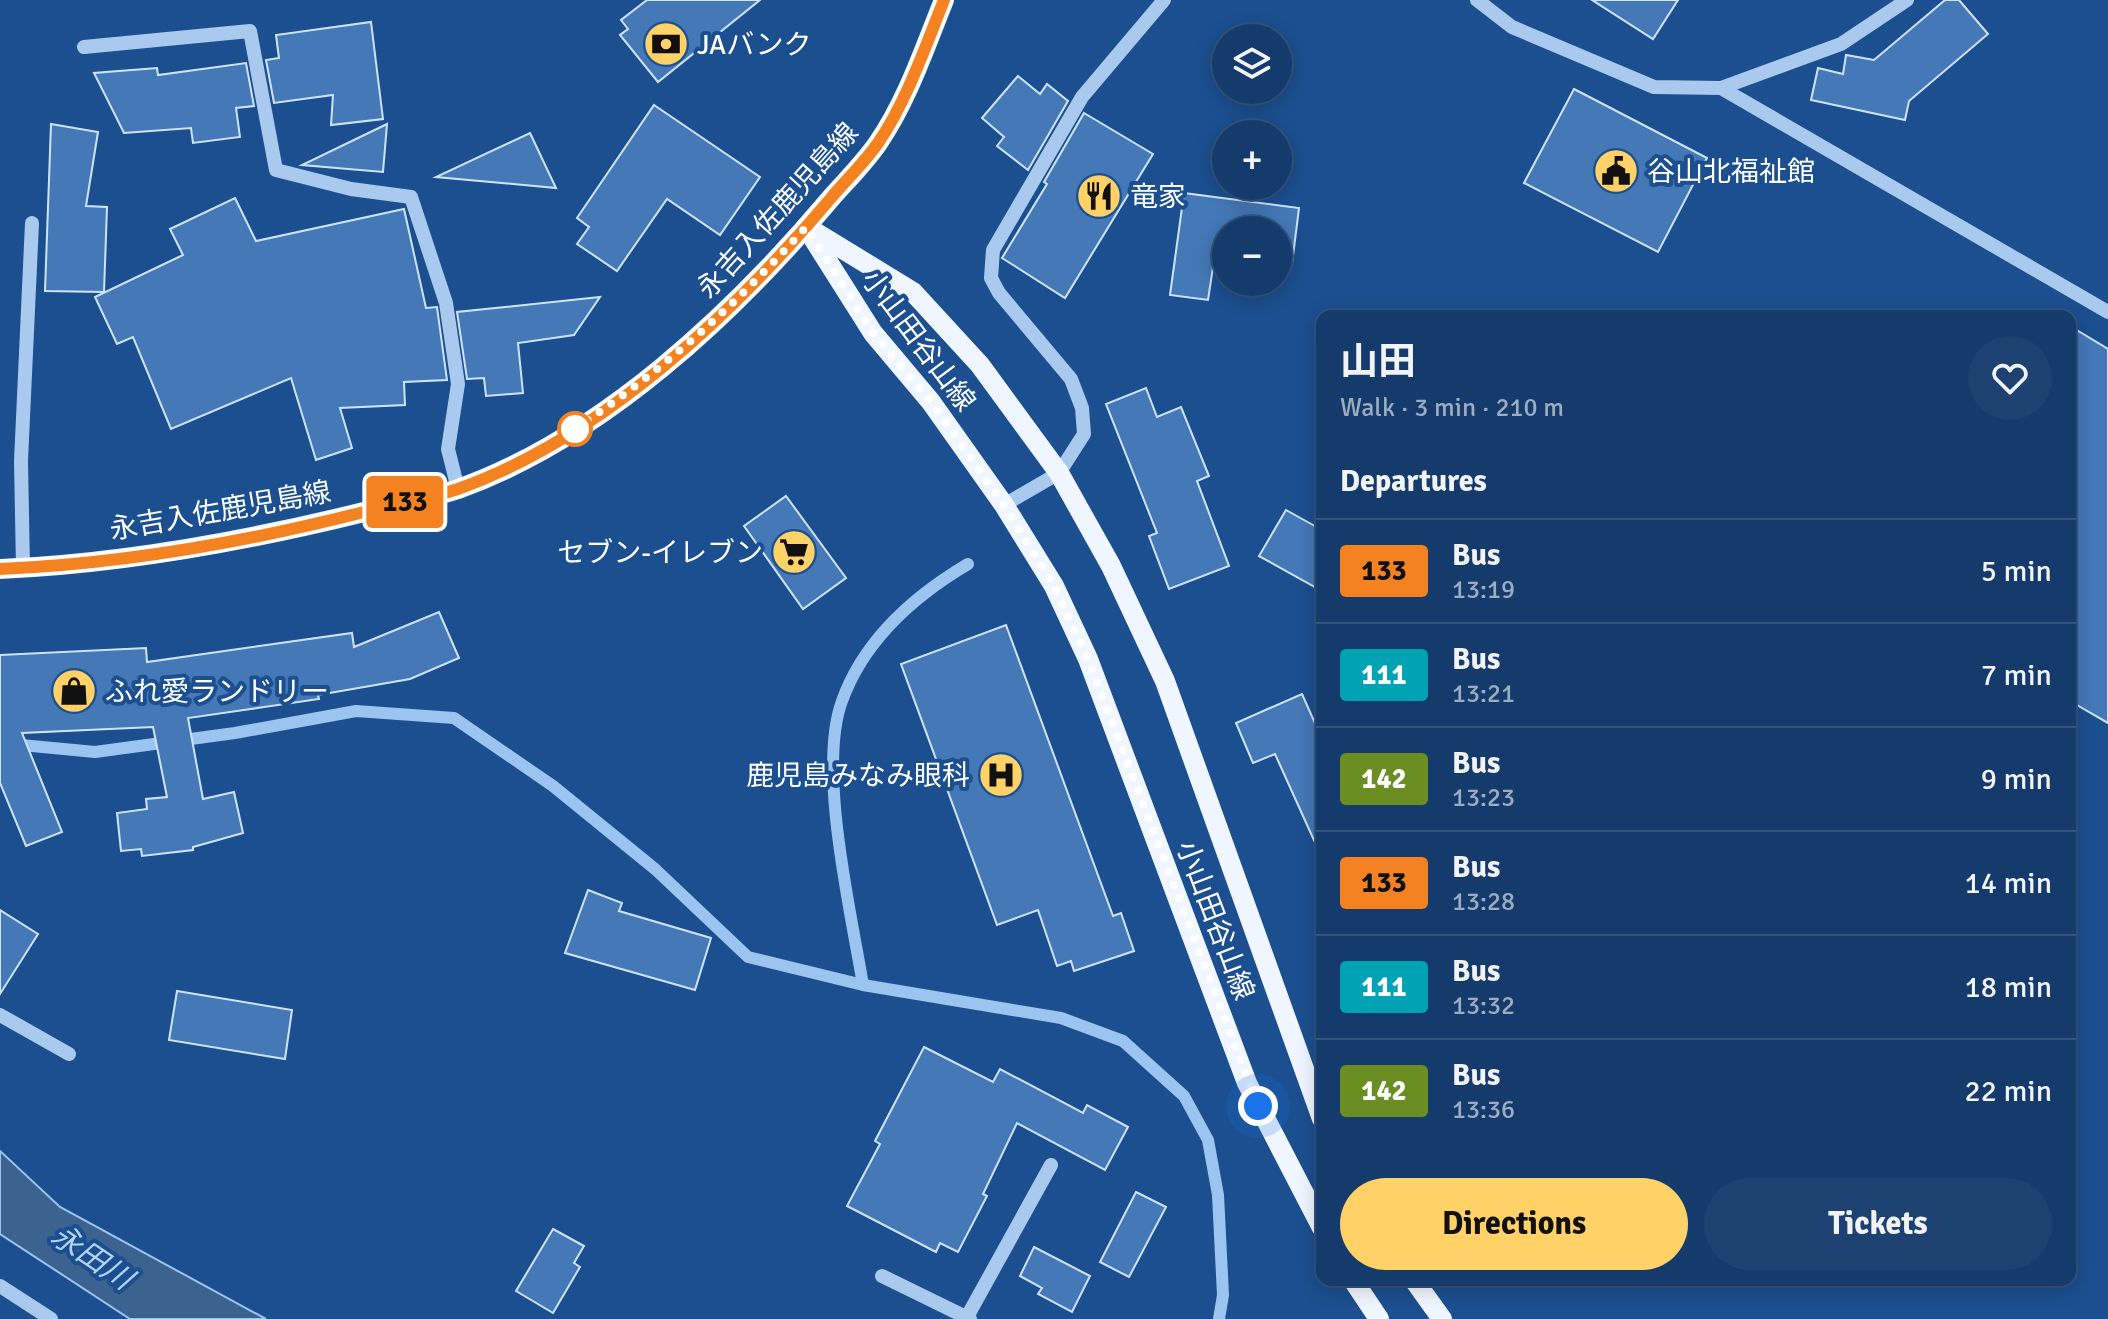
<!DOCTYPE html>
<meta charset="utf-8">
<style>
:root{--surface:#143b6b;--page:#1d4271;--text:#f1f3f6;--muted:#9dadc1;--line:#33557e;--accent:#ffd166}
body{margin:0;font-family:Signika,"Noto Sans JP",sans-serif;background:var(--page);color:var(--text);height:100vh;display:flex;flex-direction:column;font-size:30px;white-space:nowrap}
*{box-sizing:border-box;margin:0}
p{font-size:26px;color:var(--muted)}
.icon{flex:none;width:44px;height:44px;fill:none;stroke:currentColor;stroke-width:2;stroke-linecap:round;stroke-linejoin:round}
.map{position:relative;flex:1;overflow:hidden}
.side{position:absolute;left:1316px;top:310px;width:760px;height:976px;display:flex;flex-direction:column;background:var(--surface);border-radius:16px;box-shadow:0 4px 20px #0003,0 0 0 2px var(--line)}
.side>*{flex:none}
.badge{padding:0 16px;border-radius:6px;font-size:28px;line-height:52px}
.tools{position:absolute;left:1212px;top:24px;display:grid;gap:16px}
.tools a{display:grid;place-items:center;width:80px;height:80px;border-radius:50%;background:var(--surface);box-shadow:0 4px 20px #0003,0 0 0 2px var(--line);font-size:40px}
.you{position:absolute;width:40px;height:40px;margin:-20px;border:6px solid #fff;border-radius:50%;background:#1a73e8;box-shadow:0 0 0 12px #1a73e833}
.map>.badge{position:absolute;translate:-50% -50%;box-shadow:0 0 0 4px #fff}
h2{padding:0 24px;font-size:30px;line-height:72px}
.round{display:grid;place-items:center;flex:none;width:84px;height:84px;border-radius:42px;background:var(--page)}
.headline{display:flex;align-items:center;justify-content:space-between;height:136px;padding:0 24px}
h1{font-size:38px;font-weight:700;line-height:60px}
.button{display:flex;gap:16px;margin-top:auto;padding:16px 24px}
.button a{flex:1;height:92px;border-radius:48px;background:var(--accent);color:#111;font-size:32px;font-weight:700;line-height:92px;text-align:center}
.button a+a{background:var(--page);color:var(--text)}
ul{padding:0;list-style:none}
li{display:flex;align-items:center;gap:24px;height:104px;padding:0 24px;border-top:2px solid var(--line)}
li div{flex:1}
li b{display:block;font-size:30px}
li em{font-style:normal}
li .badge{min-width:88px;font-weight:700;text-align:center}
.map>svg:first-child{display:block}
.water{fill:#3c6290;stroke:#9cc4f0;stroke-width:2}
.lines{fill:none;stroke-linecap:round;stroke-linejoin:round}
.stream{stroke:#9cc4f0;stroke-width:12}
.building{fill:#4478b7;stroke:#cfe3fa;stroke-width:2}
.minor{stroke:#a9c9ee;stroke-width:14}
.major{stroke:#f0f6ff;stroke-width:20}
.line-casing{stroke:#fff;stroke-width:18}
.line{stroke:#f58220;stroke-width:12}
.walk{stroke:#fff;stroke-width:8;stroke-dasharray:0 14.4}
.stop-dot{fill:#fff;stroke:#f58220;stroke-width:4}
.labels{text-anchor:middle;stroke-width:8;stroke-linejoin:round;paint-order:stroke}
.poi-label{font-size:28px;fill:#fff;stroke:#1b4f8f;text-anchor:start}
.street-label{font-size:28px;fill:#fff;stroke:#1b4f8f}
.water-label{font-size:30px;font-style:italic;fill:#b5d3f5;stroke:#1b4f8f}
</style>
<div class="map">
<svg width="2108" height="1319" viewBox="0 0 2108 1319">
<rect width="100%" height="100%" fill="#1b4f8f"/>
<polygon class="water" points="0,1151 60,1207 266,1319 130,1319 0,1234"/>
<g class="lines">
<g class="stream">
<polyline points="0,743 95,752 235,733 356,711 454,718 553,786 655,869 748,957 863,985 1061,1018 1123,1041 1184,1096 1208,1140 1218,1195 1223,1295 1219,1319"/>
<path d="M863,985C851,912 817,769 842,701C864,640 914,596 968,564"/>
</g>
</g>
<g class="building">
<polygon points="647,0 760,0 658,82 620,35 628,29 621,20"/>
<polygon points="1592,0 1678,0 1653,39"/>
<polygon points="1945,0 1959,0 1988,34 1909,101 1905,120 1811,100 1818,68 1843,74 1846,55 1874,60"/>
<polygon points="371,22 383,119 331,125 333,95 274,103 266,60 279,58 276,35"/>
<polygon points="246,63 254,106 236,108 240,137 193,143 191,128 124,133 94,73 157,68 158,75"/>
<polygon points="1018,76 1040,94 1047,84 1068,101 1028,170 997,146 1004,137 982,118"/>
<polygon points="1574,89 1707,158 1658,252 1524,183"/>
<polygon points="654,105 760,177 720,235 667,199 617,271 577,244 589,227 577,218"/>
<polygon points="1084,113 1153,154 1065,298 1002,258 1047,184 1044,182"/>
<polygon points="51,124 98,132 86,206 107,207 104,292 45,291"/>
<polygon points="387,124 383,172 302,165"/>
<polygon points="530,133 556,188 436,177"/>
<polygon points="1184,193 1299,208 1292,264 1278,262 1278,230 1226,230 1226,255 1215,254 1208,300 1170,295"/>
<polygon points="235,198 256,241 404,209 426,308 437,307 447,380 404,382 405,405 340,408 352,448 316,460 291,378 171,429 133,337 117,344 95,297 183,255 170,229"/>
<polygon points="600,297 574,335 518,343 523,393 486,396 484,378 467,379 457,312"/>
<polygon points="2070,326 2108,349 2108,723 2070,701"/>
<polygon points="1146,388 1157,417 1181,407 1209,476 1197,481 1229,566 1169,589 1149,536 1157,533 1106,404"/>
<polygon points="786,496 846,578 803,609 744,526"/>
<polygon points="1286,510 1322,530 1322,591 1259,556"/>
<polygon points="439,612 459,658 410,679 318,695 319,699 188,718 203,799 234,792 243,833 193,847 193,850 142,856 141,849 121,851 117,813 147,809 146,799 167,797 153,727 22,733 62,832 26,846 0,783 0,655 146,648 147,662 352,633 354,647"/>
<polygon points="1006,625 1113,916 1121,913 1134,951 1074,971 1071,961 1057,966 1038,910 997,925 901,664"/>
<polygon points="1302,694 1322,739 1322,858 1275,754 1253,763 1236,723"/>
<polygon points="588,890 622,903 619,911 711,938 695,990 565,953"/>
<polygon points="0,910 38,934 0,994"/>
<polygon points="177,991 292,1010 285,1059 169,1040"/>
<polygon points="924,1047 993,1082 1000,1069 1083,1113 1087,1105 1128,1127 1105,1170 1017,1123 983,1194 987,1196 958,1252 940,1243 936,1252 847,1206 880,1144 875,1141"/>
<polygon points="1136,1192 1166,1207 1129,1277 1100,1262"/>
<polygon points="553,1229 584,1246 574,1263 580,1267 553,1313 516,1291"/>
<polygon points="1034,1247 1090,1276 1072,1312 1038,1294 1042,1288 1020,1276"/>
</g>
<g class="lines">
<g class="minor">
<polyline points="1477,0 1512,27 1654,87 1721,88 2108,312"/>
<polyline points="84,47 250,31 276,170 351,189 411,197 446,303 458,384 448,449 458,489"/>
<polyline points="1721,88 1841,44 1907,0"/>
<polyline points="1004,505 1059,473 1084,434 1082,408 1071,379 999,293 991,278 993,250 1082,97 1164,0"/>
<polyline points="23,568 21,461 32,223"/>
<polyline points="0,1015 69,1054"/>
<polyline points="882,1276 970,1319"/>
<polyline points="0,1286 51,1319"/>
<polyline points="967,1317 1051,1165"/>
</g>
<g class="major">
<polyline points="806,227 873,333 931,402 1004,505 1054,586 1088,659 1247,1083 1322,1228"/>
<polyline points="810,229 913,292 980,365 1059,473 1111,566 1165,681 1322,1119"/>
<path d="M0,569C122,564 246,541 364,512C395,504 428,499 458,489C603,437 734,313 831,198C847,180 865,162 878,143C907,101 925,47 944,0"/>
<polyline points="1353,1280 1379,1319"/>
<polyline points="1414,1280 1442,1319"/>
</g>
</g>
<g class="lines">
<g class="line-casing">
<path id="line" d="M0,569C122,564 246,542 364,512C395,504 428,499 458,489C603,437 734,313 831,198C846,180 865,162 878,143C906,103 926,45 944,0"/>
</g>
<use href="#line" class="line"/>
<path class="walk" d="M575,429L563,436C654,379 734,307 806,227L873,333L931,402L1004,505L1054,586L1088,659L1258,1106"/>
</g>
<defs>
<g id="bank-disc" transform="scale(2.3)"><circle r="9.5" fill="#ffd166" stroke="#1b4f8f"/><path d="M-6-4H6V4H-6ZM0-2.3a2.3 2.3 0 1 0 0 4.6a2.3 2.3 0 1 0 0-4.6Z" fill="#111"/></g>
<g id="civic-disc" transform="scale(2.3)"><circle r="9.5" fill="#ffd166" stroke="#1b4f8f"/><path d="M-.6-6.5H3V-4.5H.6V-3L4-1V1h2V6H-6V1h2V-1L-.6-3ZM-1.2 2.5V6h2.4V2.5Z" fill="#111"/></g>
<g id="restaurant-disc" transform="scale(2.3)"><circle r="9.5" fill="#ffd166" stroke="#1b4f8f"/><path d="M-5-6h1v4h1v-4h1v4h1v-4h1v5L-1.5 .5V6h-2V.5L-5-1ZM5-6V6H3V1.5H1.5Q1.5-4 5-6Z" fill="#111"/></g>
<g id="supermarket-disc" transform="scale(2.3)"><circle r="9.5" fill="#ffd166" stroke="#1b4f8f"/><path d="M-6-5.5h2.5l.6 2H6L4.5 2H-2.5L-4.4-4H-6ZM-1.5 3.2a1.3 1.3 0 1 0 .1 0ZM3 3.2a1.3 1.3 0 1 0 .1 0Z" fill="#111"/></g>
<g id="shop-disc" transform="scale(2.3)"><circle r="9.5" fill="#ffd166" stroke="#1b4f8f"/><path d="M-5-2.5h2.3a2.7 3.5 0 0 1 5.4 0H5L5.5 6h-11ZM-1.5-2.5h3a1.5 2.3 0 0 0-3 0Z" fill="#111"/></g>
<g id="hospital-disc" transform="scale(2.3)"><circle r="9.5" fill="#ffd166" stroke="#1b4f8f"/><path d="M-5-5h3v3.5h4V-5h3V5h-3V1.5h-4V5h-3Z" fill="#111"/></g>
</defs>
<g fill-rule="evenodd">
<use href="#bank-disc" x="666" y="44"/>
<use href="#civic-disc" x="1616" y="171"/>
<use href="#restaurant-disc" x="1099" y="196"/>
<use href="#supermarket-disc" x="794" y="552"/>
<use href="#shop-disc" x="74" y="691"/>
<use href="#hospital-disc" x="1001" y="775"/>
</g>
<circle class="stop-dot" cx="575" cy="429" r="16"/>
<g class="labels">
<g class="poi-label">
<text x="697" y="54">JAバンク</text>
<text x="1647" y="181">谷山北福祉館</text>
<text x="1130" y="206">竜家</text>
<text x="763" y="562" text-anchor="end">セブン-イレブン</text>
<text x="105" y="701">ふれ愛ランドリー</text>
<text x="970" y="785" text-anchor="end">鹿児島みなみ眼科</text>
</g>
<g class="street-label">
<text transform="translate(777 210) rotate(-48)" y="10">永吉入佐鹿児島線</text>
<text transform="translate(919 340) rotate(53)" y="10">小山田谷山線</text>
<text transform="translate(220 510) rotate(-10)" y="10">永吉入佐鹿児島線</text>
<text transform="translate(1216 920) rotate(69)" y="10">小山田谷山線</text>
</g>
<g class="water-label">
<text transform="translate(92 1257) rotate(34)" y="10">永田川</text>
</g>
</g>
</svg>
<div class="tools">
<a><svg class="icon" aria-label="layers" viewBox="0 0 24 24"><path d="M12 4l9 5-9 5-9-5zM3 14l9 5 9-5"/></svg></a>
<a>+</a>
<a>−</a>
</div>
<div class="you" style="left:1258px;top:1106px"></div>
<b class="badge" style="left:405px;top:502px;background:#f58220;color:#111">133</b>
<section class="side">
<div class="headline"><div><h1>山田</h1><p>Walk · 3 min · 210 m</p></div><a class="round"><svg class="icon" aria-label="heart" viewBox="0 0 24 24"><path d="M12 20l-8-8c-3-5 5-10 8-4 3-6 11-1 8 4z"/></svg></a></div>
<h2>Departures</h2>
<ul>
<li><span class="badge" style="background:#f58220;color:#111">133</span><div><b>Bus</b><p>13:19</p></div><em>5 min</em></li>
<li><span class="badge" style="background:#00a3b4;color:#fff">111</span><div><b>Bus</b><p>13:21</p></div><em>7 min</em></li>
<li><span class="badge" style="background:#6b8e23;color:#fff">142</span><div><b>Bus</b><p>13:23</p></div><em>9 min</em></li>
<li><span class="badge" style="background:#f58220;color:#111">133</span><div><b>Bus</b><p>13:28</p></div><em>14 min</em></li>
<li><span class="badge" style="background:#00a3b4;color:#fff">111</span><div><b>Bus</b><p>13:32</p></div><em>18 min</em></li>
<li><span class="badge" style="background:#6b8e23;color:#fff">142</span><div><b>Bus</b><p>13:36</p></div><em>22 min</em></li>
</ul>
<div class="button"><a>Directions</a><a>Tickets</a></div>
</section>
</div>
